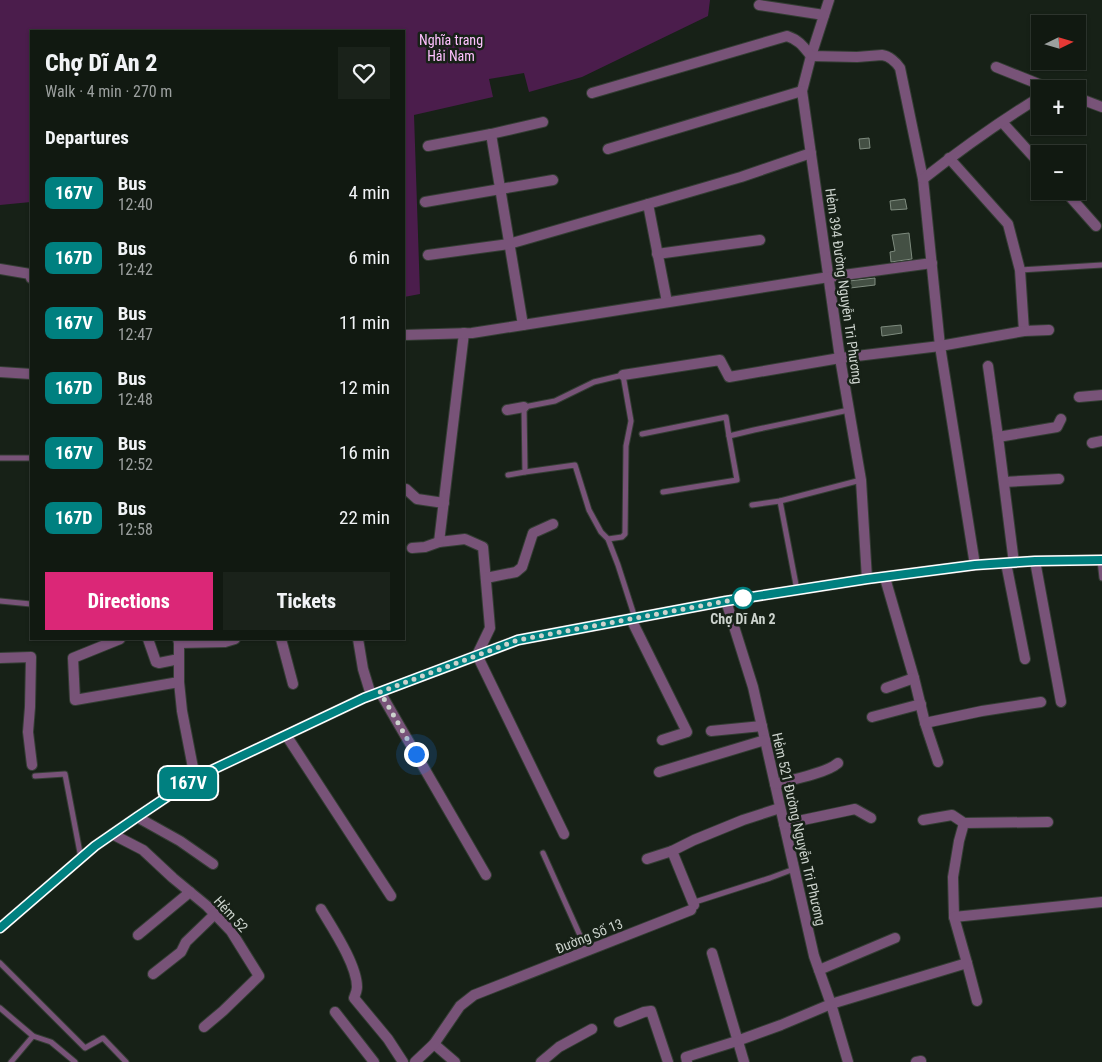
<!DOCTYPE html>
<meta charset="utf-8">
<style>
:root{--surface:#111911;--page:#1a221a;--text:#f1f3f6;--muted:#9ca09f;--line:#303831;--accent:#db2777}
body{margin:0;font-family:"Roboto Condensed",sans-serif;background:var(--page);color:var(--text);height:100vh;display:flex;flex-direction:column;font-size:19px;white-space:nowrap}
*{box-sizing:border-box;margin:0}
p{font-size:16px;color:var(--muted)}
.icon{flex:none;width:28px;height:28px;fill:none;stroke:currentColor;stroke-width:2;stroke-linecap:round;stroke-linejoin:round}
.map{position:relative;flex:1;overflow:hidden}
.sheet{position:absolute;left:30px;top:30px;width:375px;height:610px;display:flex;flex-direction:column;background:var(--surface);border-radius:0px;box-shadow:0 1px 4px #0004,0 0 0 1px var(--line)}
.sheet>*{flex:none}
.badge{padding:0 10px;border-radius:8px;font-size:18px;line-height:32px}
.needle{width:32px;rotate:85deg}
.fabs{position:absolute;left:1031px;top:15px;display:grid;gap:10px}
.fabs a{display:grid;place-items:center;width:55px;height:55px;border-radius:0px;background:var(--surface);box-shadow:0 1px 4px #0004,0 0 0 1px var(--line);font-size:25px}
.you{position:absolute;width:25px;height:25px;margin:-12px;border:4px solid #fff;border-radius:50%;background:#1a73e8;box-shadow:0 0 0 8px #1a73e833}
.map>.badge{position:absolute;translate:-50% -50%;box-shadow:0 0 0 2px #fff}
h2{padding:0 15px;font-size:19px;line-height:45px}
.round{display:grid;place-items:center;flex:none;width:52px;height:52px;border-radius:0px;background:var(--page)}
.head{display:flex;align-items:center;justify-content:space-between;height:85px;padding:0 15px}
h1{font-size:24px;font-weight:800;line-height:38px}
.cta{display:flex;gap:10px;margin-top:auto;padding:10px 15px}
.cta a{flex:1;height:58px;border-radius:0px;background:var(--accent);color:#fff;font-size:20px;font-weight:800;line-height:58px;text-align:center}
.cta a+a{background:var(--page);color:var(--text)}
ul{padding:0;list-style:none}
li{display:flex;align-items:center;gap:15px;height:65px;padding:0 15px}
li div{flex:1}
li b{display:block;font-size:19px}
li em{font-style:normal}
li .badge{min-width:55px;font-weight:700;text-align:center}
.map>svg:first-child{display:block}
.green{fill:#4b1d4c}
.building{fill:#445044;stroke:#7e8b7e}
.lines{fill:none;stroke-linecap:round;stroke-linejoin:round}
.lane-casing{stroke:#343d34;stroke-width:7}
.street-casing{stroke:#343d34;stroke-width:12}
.secondary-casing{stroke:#343d34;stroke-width:12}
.lane{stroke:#785378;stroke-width:5}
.street{stroke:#785378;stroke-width:10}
.secondary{stroke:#ab71ac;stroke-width:10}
.line-casing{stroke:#fff;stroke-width:11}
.line{stroke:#008080;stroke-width:8}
.walk{stroke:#ccd3cd;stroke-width:5;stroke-dasharray:0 9}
.stop-dot{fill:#fff;stroke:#008080;stroke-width:2.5}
.labels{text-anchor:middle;stroke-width:5;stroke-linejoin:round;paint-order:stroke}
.park-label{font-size:14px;fill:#ffc2ff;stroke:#172117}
.street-label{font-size:14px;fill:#ccd3cd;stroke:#172117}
.stop-label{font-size:14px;font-weight:bold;fill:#ccd3cd;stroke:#172117}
</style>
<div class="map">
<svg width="1102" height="1062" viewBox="0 0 1102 1062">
<rect width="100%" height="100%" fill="#172117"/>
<polygon class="green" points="0,0 710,0 708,16 582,77 529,92 524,73 489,79 493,97 414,115 420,294 404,297 404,31 31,31 31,202 0,205"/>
<g class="building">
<polygon points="869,138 870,148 860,149 859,139"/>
<polygon points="905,199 907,209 891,210 890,201"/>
<polygon points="909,233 912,259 891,262 890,252 895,251 892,235"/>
<polygon points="875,278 875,285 850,288 849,281"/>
<polygon points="901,325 902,333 882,336 881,327"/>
</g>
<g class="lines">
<g class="lane-casing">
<g id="lane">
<polyline points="1020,270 1102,265"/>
<polyline points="642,434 726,417 729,436 754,430 849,410"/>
<polyline points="0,458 30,458"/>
<polyline points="525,472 524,407 555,401 594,382 623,375 631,421 626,446 625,534 622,537 608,539"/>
<polyline points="508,475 525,472 575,465 589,510 601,532 608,539 618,565 635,618"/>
<polyline points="663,492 737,480 729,436"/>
<polyline points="780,501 797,590"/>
<polyline points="752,505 780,501 861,480"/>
<polyline points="1100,560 1102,578"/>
<polyline points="0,601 31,604"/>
<polyline points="35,776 65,774 81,858"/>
<polyline points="543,853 587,951"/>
<polyline points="694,904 695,902 770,878 794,869"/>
<polyline points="0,963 85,1048 103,1038 126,1062"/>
<polyline points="0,1008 33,1036 11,1062"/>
<polyline points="33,1036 51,1042 75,1062"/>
</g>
</g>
<g class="street-casing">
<g id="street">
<polyline points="829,0 811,56 802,91 840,358 861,480 867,579"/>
<polyline points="759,5 824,15"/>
<polyline points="996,67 1051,89"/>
<path d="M592,93L787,36C799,40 803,46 811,56L857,57L882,55C889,56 896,62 900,68L923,179L940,346L975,565"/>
<polyline points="1078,98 1102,107"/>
<polyline points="1002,122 1040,164"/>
<polyline points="491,134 523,325"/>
<polyline points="428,146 491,134 543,122"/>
<polyline points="608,149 802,91"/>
<polyline points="949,158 1008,224 1020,270 1024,331 1049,330"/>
<path d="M923,179C960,150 999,122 1040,97"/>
<polyline points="1065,191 1096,226"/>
<polyline points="425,202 553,180"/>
<polyline points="648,204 741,177 811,153"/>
<polyline points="657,254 760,240"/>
<polyline points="428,255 509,244 648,204 667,302"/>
<polyline points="0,269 30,274 31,278"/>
<polyline points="464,333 439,542 465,539 483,547 490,628 477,655 564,834"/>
<polyline points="404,335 472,333 829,277 932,263"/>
<polyline points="988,366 998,437"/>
<polyline points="0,372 31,374"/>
<polyline points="623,375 720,360 729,377 840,358 940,346 1024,331"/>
<polyline points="1079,397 1102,395"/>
<polyline points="507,410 524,407"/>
<polyline points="1092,443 1102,441"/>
<polyline points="1004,482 1059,479"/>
<polyline points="404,489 406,489 417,499 444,503"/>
<polyline points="412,548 425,547 439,542"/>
<polyline points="1035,561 1061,702"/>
<polyline points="1006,563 1025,659"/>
<polyline points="1014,563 998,437 1057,427 1061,419"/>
<polyline points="486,578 516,572 522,567 533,533 553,524"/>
<polyline points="885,578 914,678 925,723 938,762"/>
<polyline points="726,601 753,687 814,956 831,1004 848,1062"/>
<polyline points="631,619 687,732 662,740"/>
<polyline points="120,639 73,658 75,700 179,682"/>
<polyline points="148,639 156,662 159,663 179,659"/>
<polyline points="178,639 179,643 225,642 235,639"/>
<polyline points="281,639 293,684"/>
<polyline points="358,639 363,669 371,695"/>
<polyline points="179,643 179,682 182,711 195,778"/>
<polyline points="0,658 31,657 30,707 28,732 32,765"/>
<polyline points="886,688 914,678"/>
<polyline points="380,692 486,875"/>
<polyline points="872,717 921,704"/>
<polyline points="925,723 982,711 1041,702"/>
<polyline points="711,731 762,726"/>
<polyline points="286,735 391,896"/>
<polyline points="659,772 765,740"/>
<path d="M775,784C791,780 827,773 838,763"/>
<polyline points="137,817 180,841 213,864"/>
<polyline points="923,820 952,815 964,823"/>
<polyline points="784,824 855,809 871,818"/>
<polyline points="112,834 143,850 173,878 207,906 231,931 259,976 223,1011 204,1027"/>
<polyline points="647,859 672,851"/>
<polyline points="694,905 672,851 694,840 743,820 780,808"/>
<path d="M321,909C333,929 357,965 357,987C357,991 355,995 354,998L388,1039L403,1062"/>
<polyline points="954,917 953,877 959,841 964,823 1048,822"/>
<polyline points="138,935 190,892"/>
<polyline points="712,953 744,1062"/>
<polyline points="967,963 977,1001"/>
<polyline points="819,970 895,938"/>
<polyline points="153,974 181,952 186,942 215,914"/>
<polyline points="335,1012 374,1062"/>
<polyline points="619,1022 644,1012 651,1011 668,1062"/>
<polyline points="434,1044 455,1062"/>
<polyline points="415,1062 434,1044 460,1006 474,995 691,910"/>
<polyline points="541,1062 559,1047 592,1029"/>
<polyline points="687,1062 686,1057 737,1041 781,1025 831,1004 967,963 954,917 1102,902"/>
<polyline points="916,1062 921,1061"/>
</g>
</g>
<g class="secondary-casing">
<polyline id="secondary" points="0,928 95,846 137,817 195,778 364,698 518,640 726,601 867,579 975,565 1035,561 1102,560"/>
</g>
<use href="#lane" class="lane"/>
<use href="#street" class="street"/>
<use href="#secondary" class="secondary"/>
</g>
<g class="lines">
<g class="line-casing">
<polyline id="line" points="0,928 95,846 137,817 195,778 364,698 518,640 726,601 867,579 975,565 1035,561 1102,560"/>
</g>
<use href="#line" class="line"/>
<polyline class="walk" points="416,754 380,692 518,640 743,598"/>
</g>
<circle class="stop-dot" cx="743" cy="598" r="10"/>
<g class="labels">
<g class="park-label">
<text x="451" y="45">Nghĩa trang<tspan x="451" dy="16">Hải Nam</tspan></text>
</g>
<g class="street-label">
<text transform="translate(844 286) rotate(82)" y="5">Hẻm 394 Đường Nguyễn Tri Phương</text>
<text transform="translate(799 829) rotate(77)" y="5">Hẻm 521 Đường Nguyễn Tri Phương</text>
<text transform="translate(231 914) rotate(48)" y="5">Hẻm 52</text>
<text transform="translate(589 936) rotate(-22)" y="5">Đường Số 13</text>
</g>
<g class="stop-label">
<text x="743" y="624">Chợ Dĩ An 2</text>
</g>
</g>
</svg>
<div class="fabs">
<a><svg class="needle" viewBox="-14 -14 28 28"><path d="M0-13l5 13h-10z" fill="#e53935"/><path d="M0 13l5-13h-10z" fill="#9ca09f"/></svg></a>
<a>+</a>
<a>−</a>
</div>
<div class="you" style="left:416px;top:754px"></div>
<b class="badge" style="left:188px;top:783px;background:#008080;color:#fff">167V</b>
<section class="sheet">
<div class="head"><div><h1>Chợ Dĩ An 2</h1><p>Walk · 4 min · 270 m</p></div><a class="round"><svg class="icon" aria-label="heart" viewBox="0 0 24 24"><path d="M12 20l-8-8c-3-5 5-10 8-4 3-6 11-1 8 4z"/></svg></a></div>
<h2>Departures</h2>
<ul>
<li><span class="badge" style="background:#008080;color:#fff">167V</span><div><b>Bus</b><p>12:40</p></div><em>4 min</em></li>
<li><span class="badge" style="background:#008080;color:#fff">167D</span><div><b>Bus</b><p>12:42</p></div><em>6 min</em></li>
<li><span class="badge" style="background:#008080;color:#fff">167V</span><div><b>Bus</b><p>12:47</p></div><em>11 min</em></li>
<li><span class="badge" style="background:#008080;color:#fff">167D</span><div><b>Bus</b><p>12:48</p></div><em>12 min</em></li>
<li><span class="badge" style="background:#008080;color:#fff">167V</span><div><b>Bus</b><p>12:52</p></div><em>16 min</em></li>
<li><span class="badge" style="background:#008080;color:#fff">167D</span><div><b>Bus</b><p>12:58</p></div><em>22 min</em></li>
</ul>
<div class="cta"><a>Directions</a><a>Tickets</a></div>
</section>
</div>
